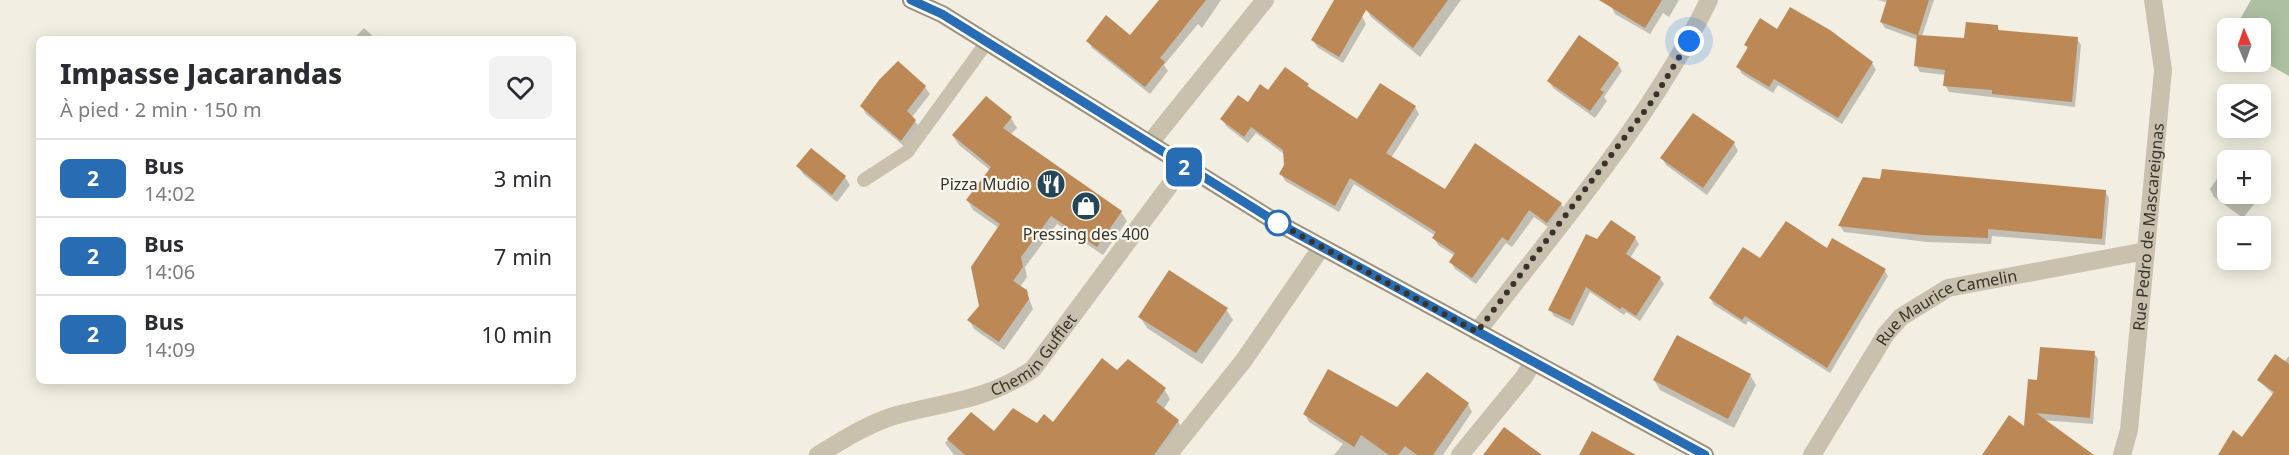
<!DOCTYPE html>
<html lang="fr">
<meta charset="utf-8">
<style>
:root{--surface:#fff;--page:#f2f2f3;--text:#2b2b33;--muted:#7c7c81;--line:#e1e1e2}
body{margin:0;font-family:"Noto Sans",sans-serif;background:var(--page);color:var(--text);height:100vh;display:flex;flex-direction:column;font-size:22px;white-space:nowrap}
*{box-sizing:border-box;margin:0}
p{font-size:20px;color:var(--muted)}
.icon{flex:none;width:33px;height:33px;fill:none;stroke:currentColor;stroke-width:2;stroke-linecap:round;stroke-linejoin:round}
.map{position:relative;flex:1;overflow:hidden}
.sheet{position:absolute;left:36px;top:36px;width:540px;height:348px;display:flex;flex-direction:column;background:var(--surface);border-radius:9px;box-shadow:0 3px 15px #0003}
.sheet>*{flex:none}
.badge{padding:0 12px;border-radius:9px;font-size:21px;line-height:39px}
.needle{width:39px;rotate:358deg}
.controls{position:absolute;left:2217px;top:18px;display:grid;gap:12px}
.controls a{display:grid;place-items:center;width:54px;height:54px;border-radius:9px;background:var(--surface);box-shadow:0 3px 15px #0003;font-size:30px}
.you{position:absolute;width:30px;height:30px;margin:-15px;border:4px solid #fff;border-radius:50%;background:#1a73e8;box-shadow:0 0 0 9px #1a73e833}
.map>.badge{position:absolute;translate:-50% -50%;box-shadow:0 0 0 3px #fff}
.round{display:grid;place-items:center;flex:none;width:63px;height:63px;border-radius:9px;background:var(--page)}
.headline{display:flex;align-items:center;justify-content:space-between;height:102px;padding:0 24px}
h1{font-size:28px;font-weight:800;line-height:45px}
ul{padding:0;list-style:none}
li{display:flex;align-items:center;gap:18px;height:78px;padding:0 24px;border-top:2px solid var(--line)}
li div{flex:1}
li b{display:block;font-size:22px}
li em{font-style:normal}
li .badge{min-width:66px;font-weight:700;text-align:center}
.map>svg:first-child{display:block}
.green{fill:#aec0a2}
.shadow{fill:#0003}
.building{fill:#bc8855}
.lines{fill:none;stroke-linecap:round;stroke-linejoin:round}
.lane{stroke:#c9c1ae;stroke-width:14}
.street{stroke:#c9c1ae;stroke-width:18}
.secondary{stroke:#9d917f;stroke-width:18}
.line-casing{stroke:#fff;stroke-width:14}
.line{stroke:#286db4;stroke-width:9}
.walk{stroke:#38332b;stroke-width:6;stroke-dasharray:0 10.8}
.stop-dot{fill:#fff;stroke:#286db4;stroke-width:3}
.labels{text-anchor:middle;stroke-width:4.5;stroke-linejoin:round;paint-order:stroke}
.poi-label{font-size:16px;fill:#38332b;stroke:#f9f7ed;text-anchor:end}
.street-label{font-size:16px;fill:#38332b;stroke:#f9f7ed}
</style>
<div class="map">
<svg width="2289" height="455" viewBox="0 0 2289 455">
<rect width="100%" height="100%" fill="#f2eee1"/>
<polygon class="green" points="2251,0 2289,0 2289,76 2261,60 2260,28 2235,28"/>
<g class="shadow">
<polygon points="1161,0 1221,0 1202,28 1198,24 1164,65 1168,71 1150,94 1092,48 1088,41 1130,37"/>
<polygon points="1371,0 1461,0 1420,57 1371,17 1365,7"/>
<polygon points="1615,0 1679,0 1669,17 1663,13 1650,34 1615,14 1611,6"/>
<polygon points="1878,0 1934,0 1922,36 1965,40 1997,27 2000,31 2077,39 2081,45 2075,107 1949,92 1945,85 1946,75 1920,72 1916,65 1918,40 1885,28 1881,22 1888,3"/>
<polygon points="1362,16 1366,24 1343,63 1317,47 1313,40"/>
<polygon points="364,28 376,39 353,39"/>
<polygon points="1746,45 1872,63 1876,70 1842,124 1778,85 1773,93 1742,74 1738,67 1748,49"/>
<polygon points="1618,64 1622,71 1604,97 1607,101 1595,118 1553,88 1549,81"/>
<polygon points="1308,85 1311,90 1357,121 1381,85 1415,107 1419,114 1391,158 1446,191 1561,204 1565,211 1551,229 1534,217 1512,247 1506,243 1476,284 1455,269 1451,262 1455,256 1438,245 1434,238 1436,236 1354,184 1339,212 1285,181 1281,174 1285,166 1284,154 1256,133 1248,143 1226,126 1222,119 1268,92"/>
<polygon points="925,87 930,94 912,117 920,128 905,147 866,114 862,106"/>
<polygon points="986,98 1011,118 1017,128 1010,135 1121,212 1127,221 1103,255 1057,224 1025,267 1027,277 1020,287 1026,291 1033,309 1004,350 974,329 969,320 980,307 999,228 973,210 968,201 990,170 959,145 953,136"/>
<polygon points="1693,115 1734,143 1738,151 1707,195 1666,165 1662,158"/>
<polygon points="811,150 845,177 850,185 837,202 803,174 798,166"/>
<polygon points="2221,173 2228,178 2228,194 2249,194 2255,203 2243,218 2214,197 2210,189"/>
<polygon points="2105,191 2109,198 2105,245 1992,236 1991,244 1927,242 1844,232 1840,226"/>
<polygon points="1611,222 1635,238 1639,244 1630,258 1660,278 1664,284 1640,321 1626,312 1624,315 1590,292 1573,326 1554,316 1550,310"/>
<polygon points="1827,251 1884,270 1888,276 1830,373 1748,321 1746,325 1714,305 1711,299 1760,260"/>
<polygon points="1226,309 1233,320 1202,364 1147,328 1140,317"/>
<polygon points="2094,353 2098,359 2093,424 2042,420 2085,455 1983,455 2026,429 2038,382"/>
<polygon points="2289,356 2289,455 2226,455 2242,439 2274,395 2258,380 2284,362"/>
<polygon points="1117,372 1164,389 1170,399 1163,410 1178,421 1183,431 1166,455 954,455 945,443 971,414 994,433 1053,424"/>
<polygon points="1750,375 1756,385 1734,428 1660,390 1654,380"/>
<polygon points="1468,404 1472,412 1443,455 1334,455 1343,444 1309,422 1305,414"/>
</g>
<g class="building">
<polygon points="1159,0 1206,0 1160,58 1165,62 1145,87 1086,41 1106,15 1130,35"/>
<polygon points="1334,0 1448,0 1413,48 1366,10 1339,57 1311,40"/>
<polygon points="1599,0 1662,0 1645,28"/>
<polygon points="1887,0 1929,0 1918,35 1964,38 1966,22 1998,25 1998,30 2078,37 2072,102 1992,94 1992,90 1943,86 1945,70 1914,66 1917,35 1880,22"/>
<polygon points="1790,7 1830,30 1873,62 1838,118 1774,79 1769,87 1736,67 1748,47 1744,45 1760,18 1777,29"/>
<polygon points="1579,35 1619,63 1600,90 1604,92 1590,111 1547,81"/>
<polygon points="898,61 926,86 907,111 916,120 901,141 860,106 879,80"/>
<polygon points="1285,67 1309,84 1307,86 1357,119 1380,83 1416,106 1386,153 1445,189 1475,143 1562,203 1547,223 1529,210 1508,241 1502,237 1472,278 1449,262 1455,253 1432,238 1436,232 1350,178 1335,206 1279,174 1284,165 1283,150 1251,127 1244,137 1220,119 1238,95 1248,102 1260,84 1268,90"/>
<polygon points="986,96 1012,117 1003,128 1122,211 1097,247 1051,216 1021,257 1023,267 1013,281 1027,290 1029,299 999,342 967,320 979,306 971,267 1000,224 966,200 991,167 952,135"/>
<polygon points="1693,113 1735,142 1703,188 1660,158"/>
<polygon points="811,148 846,176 832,195 796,166"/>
<polygon points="1882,169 2106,190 2102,239 1988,229 1988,238 1922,235 1838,226 1863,177 1880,179"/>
<polygon points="1611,220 1636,237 1626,254 1661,277 1636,316 1622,307 1620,309 1586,287 1570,320 1548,310 1586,234 1597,239"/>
<polygon points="1786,221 1827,248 1832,238 1886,269 1827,368 1745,316 1742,320 1709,298 1743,247 1760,258"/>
<polygon points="1169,270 1228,308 1196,353 1138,317"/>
<polygon points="1677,335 1751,374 1728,419 1653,380"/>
<polygon points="2040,347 2095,351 2090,418 2036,413 2094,455 1982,455 2009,415 2024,426 2028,379 2037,380"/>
<polygon points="2275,354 2289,364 2289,455 2218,455 2233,430 2242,437 2274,392 2257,380"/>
<polygon points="1102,358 1117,370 1128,359 1166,388 1156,402 1179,420 1154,455 965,455 947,439 971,412 994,431 1013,408 1037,423 1044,414 1053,422"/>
<polygon points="1328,369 1397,407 1427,372 1469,403 1433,455 1417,455 1405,446 1398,455 1389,455 1361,435 1354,447 1303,414"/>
<polygon points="1504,427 1542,455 1483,455"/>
<polygon points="1592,431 1636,455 1579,455"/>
</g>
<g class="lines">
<polyline class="lane" points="864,180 907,152 987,42"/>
<g class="street">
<polyline points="1149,144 1265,0"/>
<path d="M1477,332C1559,225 1650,121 1709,0"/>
<path id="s1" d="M818,455C843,440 869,423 897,415C949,401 986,401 1033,369L1184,166"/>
<polyline points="1168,455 1244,360 1321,248"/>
<polyline points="1460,455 1524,377 1533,362"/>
<path id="s2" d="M1812,455L1886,334L1901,317L1948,288L2146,251"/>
<path id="s3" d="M2122,455L2129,430L2163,70L2153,0"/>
</g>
<polyline class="secondary" points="911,0 942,14 1276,222 1705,455"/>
</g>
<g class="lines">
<g class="line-casing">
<polyline id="line" points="911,0 942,14 1276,222 1705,455"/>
</g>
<use href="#line" class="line"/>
<polyline class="walk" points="1278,223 1276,222 1477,332 1653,100 1689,41"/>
</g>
<defs>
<g id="restaurant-disc" transform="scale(1.5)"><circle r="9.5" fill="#244657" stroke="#f9f7ed"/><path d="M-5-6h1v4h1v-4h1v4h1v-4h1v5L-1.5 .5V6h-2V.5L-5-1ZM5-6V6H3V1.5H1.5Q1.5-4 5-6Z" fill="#fff"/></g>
<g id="shop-disc" transform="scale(1.5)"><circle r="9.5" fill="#244657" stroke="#f9f7ed"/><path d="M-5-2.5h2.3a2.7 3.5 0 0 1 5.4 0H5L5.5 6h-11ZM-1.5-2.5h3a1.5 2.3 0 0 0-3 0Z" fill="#fff"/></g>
</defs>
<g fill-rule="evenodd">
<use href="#restaurant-disc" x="1051" y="184"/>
<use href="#shop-disc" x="1086" y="206"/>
</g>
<circle class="stop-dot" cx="1278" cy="223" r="12"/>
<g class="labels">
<g class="poi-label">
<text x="1030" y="190">Pizza Mudio</text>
<text x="1086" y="240" text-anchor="middle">Pressing des 400</text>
</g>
<g class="street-label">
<text dy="6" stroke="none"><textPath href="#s3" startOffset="230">Rue Pedro de Mascareignas</textPath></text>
<text dy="6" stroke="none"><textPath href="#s2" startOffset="210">Rue Maurice Camelin</textPath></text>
<text dy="6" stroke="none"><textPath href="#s1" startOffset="243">Chemin Gufflet</textPath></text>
</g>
</g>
</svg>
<div class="controls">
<a><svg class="needle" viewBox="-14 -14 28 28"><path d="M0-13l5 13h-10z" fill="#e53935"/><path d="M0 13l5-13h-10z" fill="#7c7c81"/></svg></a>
<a><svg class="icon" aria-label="layers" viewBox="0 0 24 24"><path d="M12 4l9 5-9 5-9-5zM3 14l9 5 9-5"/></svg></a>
<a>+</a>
<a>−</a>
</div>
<div class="you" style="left:1689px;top:41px"></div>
<b class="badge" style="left:1184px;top:167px;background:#286db4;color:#fff">2</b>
<section class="sheet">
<div class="headline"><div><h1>Impasse Jacarandas</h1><p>À pied · 2 min · 150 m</p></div><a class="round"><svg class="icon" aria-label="heart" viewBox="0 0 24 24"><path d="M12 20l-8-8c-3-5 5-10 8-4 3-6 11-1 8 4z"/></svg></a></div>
<ul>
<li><span class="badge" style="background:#286db4;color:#fff">2</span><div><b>Bus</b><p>14:02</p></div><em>3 min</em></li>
<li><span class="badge" style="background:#286db4;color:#fff">2</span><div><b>Bus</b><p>14:06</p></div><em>7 min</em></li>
<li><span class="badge" style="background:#286db4;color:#fff">2</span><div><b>Bus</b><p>14:09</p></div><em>10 min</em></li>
</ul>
</section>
</div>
